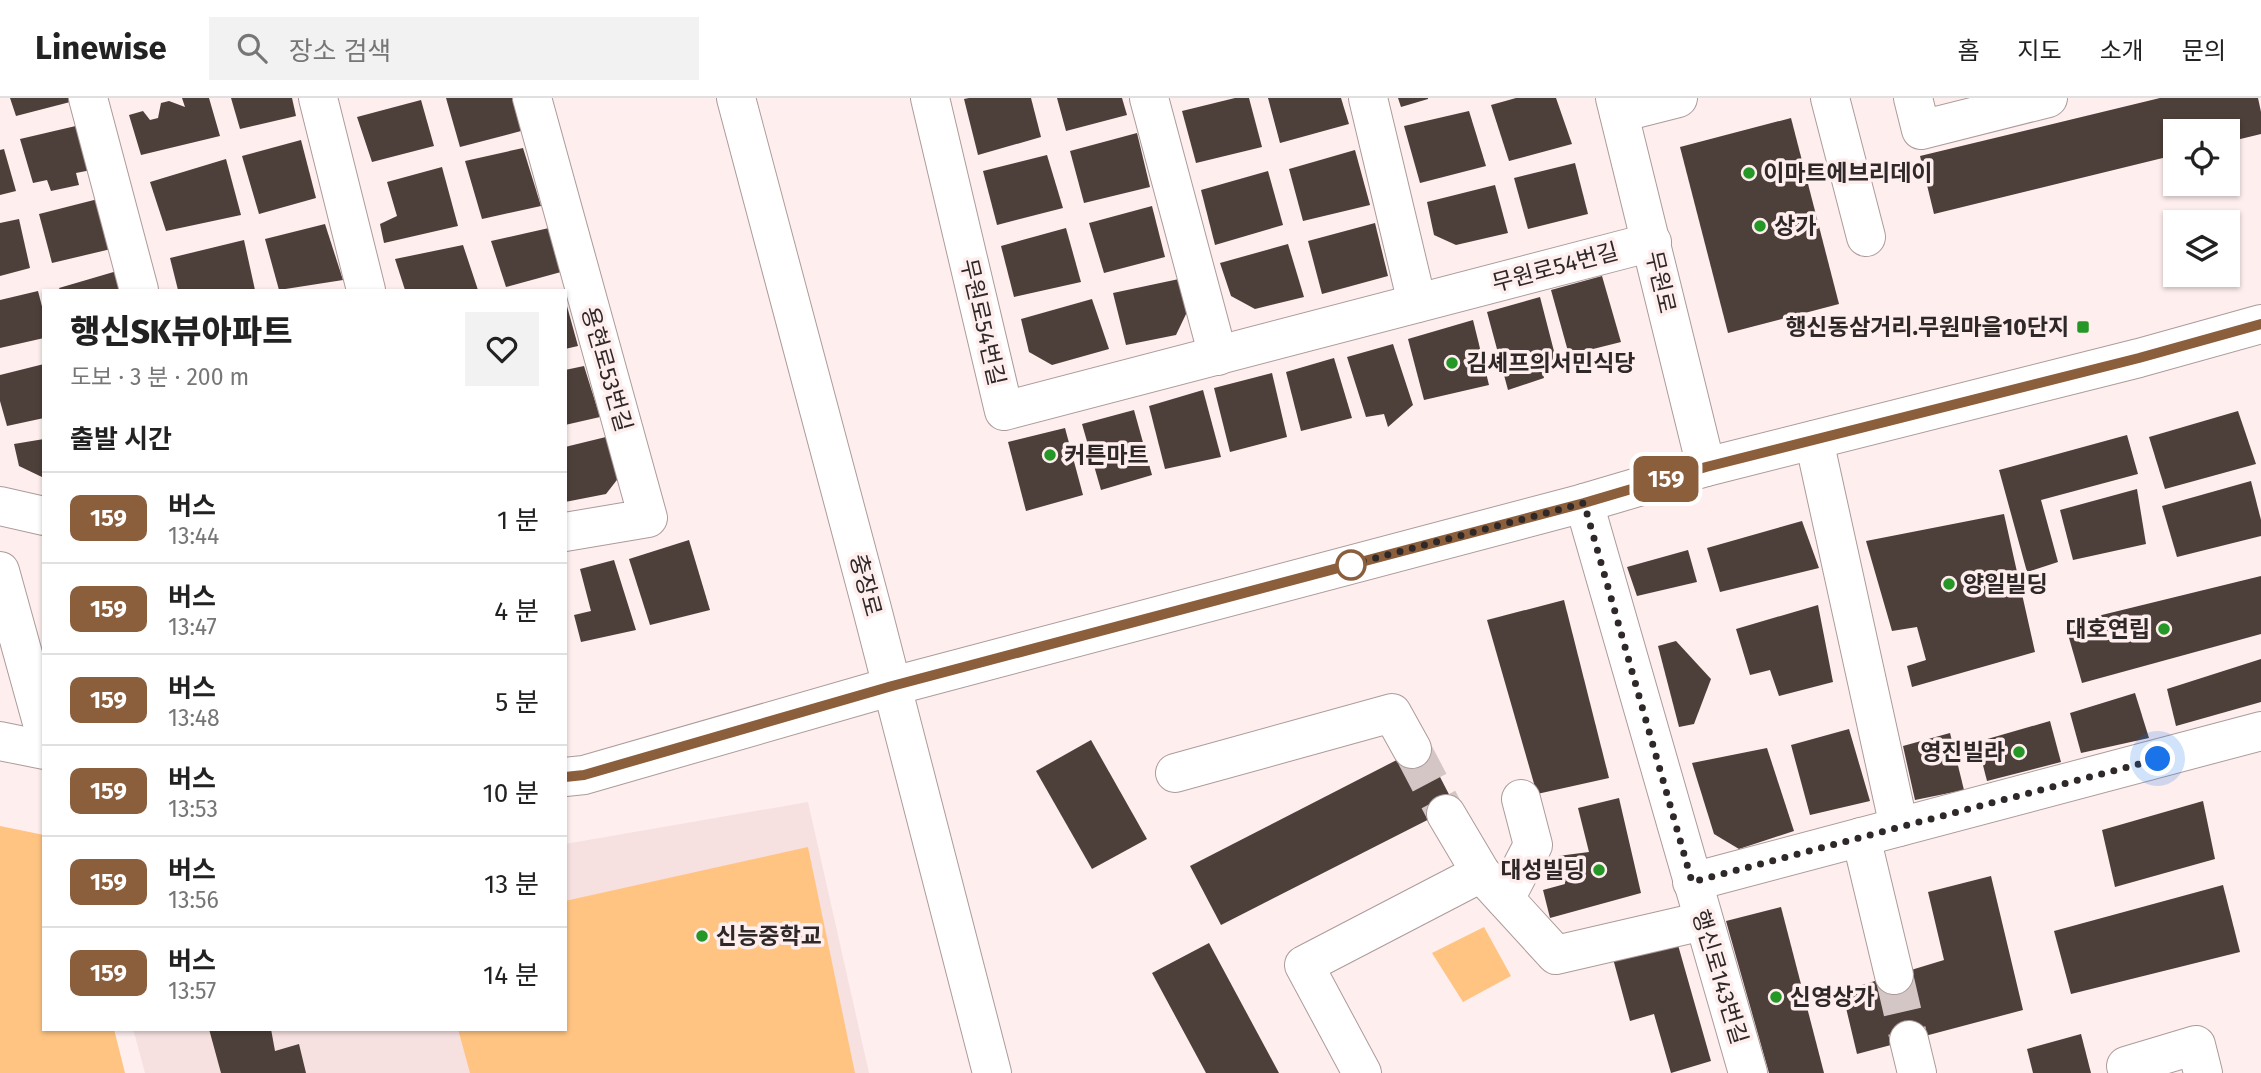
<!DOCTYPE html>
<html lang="ko">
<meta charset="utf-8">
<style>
:root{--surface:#fff;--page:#f2f2f2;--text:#222;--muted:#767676;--line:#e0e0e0}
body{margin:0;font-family:"Fira Sans","Noto Sans KR",sans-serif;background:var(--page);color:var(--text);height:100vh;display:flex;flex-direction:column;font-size:26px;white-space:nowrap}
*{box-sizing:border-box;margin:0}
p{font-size:23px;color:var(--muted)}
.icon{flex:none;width:38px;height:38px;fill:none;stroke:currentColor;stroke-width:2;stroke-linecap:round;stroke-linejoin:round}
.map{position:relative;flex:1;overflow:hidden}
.panel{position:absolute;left:42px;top:191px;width:525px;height:742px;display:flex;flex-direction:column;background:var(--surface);border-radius:0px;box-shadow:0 2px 5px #0004}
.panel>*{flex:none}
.badge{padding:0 14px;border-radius:10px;font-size:24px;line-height:46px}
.tools{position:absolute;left:2163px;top:21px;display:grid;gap:14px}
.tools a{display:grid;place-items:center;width:77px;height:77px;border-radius:0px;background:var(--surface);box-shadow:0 2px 5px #0004;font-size:35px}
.you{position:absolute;width:35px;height:35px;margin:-18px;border:5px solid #fff;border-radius:50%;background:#1a73e8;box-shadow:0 0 0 10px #1a73e833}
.map>.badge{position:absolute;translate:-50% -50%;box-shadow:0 0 0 4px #fff}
h2{padding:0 28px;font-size:26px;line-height:63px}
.round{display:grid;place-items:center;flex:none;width:74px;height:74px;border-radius:0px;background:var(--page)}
.headline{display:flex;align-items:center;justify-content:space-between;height:119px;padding:0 28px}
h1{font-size:33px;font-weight:800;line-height:52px}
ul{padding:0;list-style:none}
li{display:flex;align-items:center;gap:21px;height:91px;padding:0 28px;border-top:2px solid var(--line)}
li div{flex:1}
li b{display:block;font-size:26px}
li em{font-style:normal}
li .badge{min-width:77px;font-weight:700;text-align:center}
header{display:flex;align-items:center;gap:42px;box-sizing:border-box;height:98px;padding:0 35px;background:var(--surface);border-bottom:2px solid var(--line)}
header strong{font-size:33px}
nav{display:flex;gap:38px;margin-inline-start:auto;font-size:24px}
.search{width:490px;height:63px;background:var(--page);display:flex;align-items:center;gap:18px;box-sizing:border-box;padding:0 24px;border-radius:0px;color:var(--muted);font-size:26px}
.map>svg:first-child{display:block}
.built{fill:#f7e0e0}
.green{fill:#ffc482}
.building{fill:#4d3f3a}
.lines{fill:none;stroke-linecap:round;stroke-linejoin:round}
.minor-tunnel{stroke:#d5c6c6;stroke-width:38;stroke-dasharray:38 19;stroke-linecap:butt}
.minor-casing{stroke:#ad9b9b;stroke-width:40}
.major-casing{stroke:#ad9b9b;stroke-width:40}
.minor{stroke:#fff;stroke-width:38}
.major{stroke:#fff;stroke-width:38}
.line-casing{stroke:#fff;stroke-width:16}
.line{stroke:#8b5e3c;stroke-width:10}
.walk{stroke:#2f2828;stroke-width:7;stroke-dasharray:0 12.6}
.poi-dot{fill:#249726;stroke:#feeeee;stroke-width:2.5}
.stop-dot{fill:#fff;stroke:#8b5e3c;stroke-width:3.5}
.labels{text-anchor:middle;stroke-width:7;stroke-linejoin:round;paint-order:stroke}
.poi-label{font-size:23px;font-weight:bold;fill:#2f2828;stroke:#feeeee;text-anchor:start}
.street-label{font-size:23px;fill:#2f2828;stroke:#feeeee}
</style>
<header>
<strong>Linewise</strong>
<div class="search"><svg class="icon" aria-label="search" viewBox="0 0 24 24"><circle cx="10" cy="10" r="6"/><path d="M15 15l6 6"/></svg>장소 검색</div>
<nav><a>홈</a><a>지도</a><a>소개</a><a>문의</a></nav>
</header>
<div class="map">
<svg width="2261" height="975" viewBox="0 0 2261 975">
<rect width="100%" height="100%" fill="#feeeee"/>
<polygon class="built" points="808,704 869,975 145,975 133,931 565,931 565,746"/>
<g class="green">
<polygon points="0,728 44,737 44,931 114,931 125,975 0,975"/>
<polygon points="808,749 855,975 470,975 458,931 565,931 565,803"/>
<polygon points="1484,829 1511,878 1463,904 1432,855"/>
</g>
<g class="building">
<polygon points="10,0 73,0 74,3 16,18"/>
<polygon points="182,0 209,0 220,38 141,57 129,17 143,13 150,22 158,20 161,5 169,3 185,9"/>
<polygon points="231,0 292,0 296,18 240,31"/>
<polygon points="446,0 512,0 521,33 460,49"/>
<polygon points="969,0 1031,0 1041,39 978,57 964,1"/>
<polygon points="1057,0 1122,0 1127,17 1066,33"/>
<polygon points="1235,0 1249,0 1262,49 1196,65 1182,13"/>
<polygon points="1268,0 1341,0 1349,26 1280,45"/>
<polygon points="1398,0 1428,0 1428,1 1401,9"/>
<polygon points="1516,0 1556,0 1572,46 1509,63 1491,7"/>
<polygon points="2160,0 2258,0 2261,14 2261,36 2228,44 2228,33 2175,33 2175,57 1934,116 1920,58"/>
<polygon points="421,2 434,48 372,64 357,19"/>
<polygon points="1469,13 1486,68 1420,85 1404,28"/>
<polygon points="1791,20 1839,206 1728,235 1680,49"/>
<polygon points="80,27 91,72 76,75 79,87 51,93 47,82 33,85 20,41"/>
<polygon points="1137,35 1150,89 1084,105 1070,53"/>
<polygon points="301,42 316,100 259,116 242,58"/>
<polygon points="523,50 541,108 482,121 465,63"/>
<polygon points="4,51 16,93 0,97 0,52"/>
<polygon points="1355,52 1370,107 1303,123 1289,71"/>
<polygon points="1047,57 1063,110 997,127 983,73"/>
<polygon points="226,61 241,117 166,133 150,84"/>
<polygon points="1575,65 1588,116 1528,131 1514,80"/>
<polygon points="442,69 458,128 384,145 380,126 397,118 387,84"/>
<polygon points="1268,73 1283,127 1215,147 1201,92"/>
<polygon points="1495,87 1508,135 1456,147 1434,137 1427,104"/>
<polygon points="98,101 111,151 52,165 39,116"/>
<polygon points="1152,108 1165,159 1104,175 1089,125"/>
<polygon points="19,121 30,170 0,178 0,125"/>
<polygon points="1375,125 1388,178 1322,196 1308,143"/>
<polygon points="325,126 343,182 279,192 265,141"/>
<polygon points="549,130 561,174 506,189 491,143"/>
<polygon points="1066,130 1081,184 1014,199 1001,148"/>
<polygon points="244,142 255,192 178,192 170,160"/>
<polygon points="1288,146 1304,199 1255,211 1231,198 1220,165"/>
<polygon points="463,147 478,192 405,192 395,161"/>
<polygon points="117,173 122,192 60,192 59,190"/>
<polygon points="1602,178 1621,244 1569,257 1551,192"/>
<polygon points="1179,181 1187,214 1176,237 1126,247 1113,195"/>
<polygon points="38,193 44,216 44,240 0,250 0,202"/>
<polygon points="1540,199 1556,261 1541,265 1544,280 1508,292 1487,214"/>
<polygon points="565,201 578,248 565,251"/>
<polygon points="1092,201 1109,251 1052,267 1029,254 1021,221"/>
<polygon points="1473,222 1489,287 1424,302 1408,241"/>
<polygon points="1393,246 1413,307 1388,329 1384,316 1366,319 1347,259"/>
<polygon points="1334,260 1352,320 1301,333 1286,274"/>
<polygon points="44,266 44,320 7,328 0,303 0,277"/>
<polygon points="584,268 600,319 565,327 565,272"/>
<polygon points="1272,275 1287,339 1230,354 1214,290"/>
<polygon points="1203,292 1221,359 1165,371 1149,308"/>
<polygon points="1134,312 1152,377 1101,392 1082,326"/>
<polygon points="2238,313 2256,366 2165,391 2149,339"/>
<polygon points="1065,330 1083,397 1026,413 1008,344"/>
<polygon points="2127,337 2138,376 2041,402 2058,464 2027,474 1999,372"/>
<polygon points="610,338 620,378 606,396 565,404 565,349"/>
<polygon points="44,341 44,380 19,368 14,346"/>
<polygon points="2251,383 2261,422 2261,438 2177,459 2162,408"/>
<polygon points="2137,391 2146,446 2073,462 2060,412"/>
<polygon points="2004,416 2035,554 1912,589 1907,568 1926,562 1917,529 1892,533 1866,443"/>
<polygon points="1802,423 1819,470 1720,494 1707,450"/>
<polygon points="689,442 710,512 650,527 629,461"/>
<polygon points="1688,452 1697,484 1637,498 1627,469"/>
<polygon points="614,462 636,532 581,544 574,517 591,513 580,471"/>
<polygon points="2261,478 2261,536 2082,585 2065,526"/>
<polygon points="1564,502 1609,680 1537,696 1487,522"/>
<polygon points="1818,507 1833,584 1779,598 1770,572 1750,577 1736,531"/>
<polygon points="1676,543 1711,581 1694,626 1679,629 1658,548"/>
<polygon points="2261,561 2261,604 2176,628 2167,591"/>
<polygon points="2135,595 2149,640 2081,655 2070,615"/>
<polygon points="2050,623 2061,664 1987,683 1977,644"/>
<polygon points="1849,631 1870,703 1810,717 1791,647"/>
<polygon points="1950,635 1964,692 1915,702 1903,648"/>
<polygon points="1091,642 1147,741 1092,771 1036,673"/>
<polygon points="1424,648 1455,708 1221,827 1190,768"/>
<polygon points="1767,650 1794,733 1739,751 1714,736 1692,665"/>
<polygon points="1619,700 1641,795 1550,820 1543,792 1565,786 1558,758 1589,754 1578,710"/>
<polygon points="2203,703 2215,761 2115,789 2102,732"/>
<polygon points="1991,778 2023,912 1857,956 1842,893 1944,862 1928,794"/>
<polygon points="2223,787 2240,854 2071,896 2054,833"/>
<polygon points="1781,809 1824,975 1769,975 1726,823"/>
<polygon points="1676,840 1711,963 1671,975 1654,916 1630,923 1612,857"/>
<polygon points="1209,845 1279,975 1206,975 1152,875"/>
<polygon points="209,931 271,931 275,953 299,946 306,975 221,975"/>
<polygon points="2081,936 2091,975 2033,975 2027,951"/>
</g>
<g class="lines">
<g class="minor-tunnel">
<polyline points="1412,651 1446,716"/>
<polyline points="1894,877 1909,942"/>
</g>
<g class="minor-casing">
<g id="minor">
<polyline points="88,0 139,192"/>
<polyline points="318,0 366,192"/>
<polyline points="532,0 648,420 565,434"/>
<polyline points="930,0 1004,313 1652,144"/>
<polyline points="1149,0 1218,258"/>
<polyline points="1368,0 1417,205"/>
<polyline points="1615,0 1706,369"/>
<polyline points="1830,0 1866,139"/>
<polyline points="1913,0 1921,32 2048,0"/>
<polyline points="1619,15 1678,0"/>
<polyline points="1814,342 1899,729"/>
<polyline points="1584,405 1748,975"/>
<polyline points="0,408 44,418"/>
<polyline points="0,473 44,632"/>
<polyline points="1175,675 1392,615 1412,651"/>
<polyline points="1446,716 1481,775 1556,857 1703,823"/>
<polyline points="1861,739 1894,877"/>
<polyline points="1692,784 2261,633"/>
<polyline points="1505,801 1533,747 1521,701"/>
<polyline points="1909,942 1917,975"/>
<polyline points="2126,968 2196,947 2203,975"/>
<polyline points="1362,975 1304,867 1481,775"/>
</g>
</g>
<g class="major-casing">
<g id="major">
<polyline points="736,0 872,511 992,975"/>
<polyline points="0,643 44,652"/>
<polyline points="565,679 584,677 893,588 1584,405 1706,369 2139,260 2261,226"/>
</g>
</g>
<use href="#minor" class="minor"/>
<use href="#major" class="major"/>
</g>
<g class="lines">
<g class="line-casing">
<polyline id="line" points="565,679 584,677 892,588 1584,405 1706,369 2139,260 2261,226"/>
</g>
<use href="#line" class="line"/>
<polyline class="walk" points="1351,467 1345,468 1584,405 1692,784 2158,661"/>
</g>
<g class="poi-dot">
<circle cx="1749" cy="75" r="7"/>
<circle cx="1760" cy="128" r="7"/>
<rect x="2076" y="222" width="14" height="14" rx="3.5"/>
<circle cx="1452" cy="265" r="7"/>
<circle cx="1050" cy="357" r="7"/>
<circle cx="1949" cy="486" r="7"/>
<circle cx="2164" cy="531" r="7"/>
<circle cx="2019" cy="654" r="7"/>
<circle cx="1599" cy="772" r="7"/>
<circle cx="702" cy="838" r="7"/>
<circle cx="1776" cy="899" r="7"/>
</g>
<circle class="stop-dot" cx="1351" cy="467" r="14"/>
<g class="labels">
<g class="poi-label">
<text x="1763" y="83">이마트에브리데이</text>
<text x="1774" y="136">상가</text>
<text x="2069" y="237" text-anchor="end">행신동삼거리.무원마을10단지</text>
<text x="1466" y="273">김셰프의서민식당</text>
<text x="1064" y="365">커튼마트</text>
<text x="1963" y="494">양일빌딩</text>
<text x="2150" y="539" text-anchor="end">대호연립</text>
<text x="2005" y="662" text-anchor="end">영진빌라</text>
<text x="1585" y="780" text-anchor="end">대성빌딩</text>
<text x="716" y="846">신능중학교</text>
<text x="1790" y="907">신영상가</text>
</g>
<g class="street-label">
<text transform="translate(1555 169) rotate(-15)" y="8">무원로54번길</text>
<text transform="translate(1661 184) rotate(77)" y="8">무원로</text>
<text transform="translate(983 224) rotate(77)" y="8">무원로54번길</text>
<text transform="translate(607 271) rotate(74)" y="8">용현로53번길</text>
<text transform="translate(866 487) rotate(75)" y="8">충장로</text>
<text transform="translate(1720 879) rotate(73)" y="8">행신로143번길</text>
</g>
</g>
</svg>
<div class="tools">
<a><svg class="icon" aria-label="locate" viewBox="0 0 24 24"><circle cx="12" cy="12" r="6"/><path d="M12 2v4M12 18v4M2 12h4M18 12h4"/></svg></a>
<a><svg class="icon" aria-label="layers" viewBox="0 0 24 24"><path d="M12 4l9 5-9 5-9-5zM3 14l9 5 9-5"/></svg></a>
</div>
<div class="you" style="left:2158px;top:661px"></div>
<b class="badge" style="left:1666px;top:381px;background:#8b5e3c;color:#fff">159</b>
<section class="panel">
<div class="headline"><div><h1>행신SK뷰아파트</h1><p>도보 · 3 분 · 200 m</p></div><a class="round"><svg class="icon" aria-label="heart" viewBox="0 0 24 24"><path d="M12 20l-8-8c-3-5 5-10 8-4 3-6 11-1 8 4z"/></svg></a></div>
<h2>출발 시간</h2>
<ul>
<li><span class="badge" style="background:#8b5e3c;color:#fff">159</span><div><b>버스</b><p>13:44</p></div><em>1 분</em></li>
<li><span class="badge" style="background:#8b5e3c;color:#fff">159</span><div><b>버스</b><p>13:47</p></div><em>4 분</em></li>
<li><span class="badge" style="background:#8b5e3c;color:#fff">159</span><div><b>버스</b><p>13:48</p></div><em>5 분</em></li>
<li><span class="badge" style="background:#8b5e3c;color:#fff">159</span><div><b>버스</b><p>13:53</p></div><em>10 분</em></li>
<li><span class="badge" style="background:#8b5e3c;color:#fff">159</span><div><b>버스</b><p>13:56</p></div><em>13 분</em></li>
<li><span class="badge" style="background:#8b5e3c;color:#fff">159</span><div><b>버스</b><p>13:57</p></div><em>14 분</em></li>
</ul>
</section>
</div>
